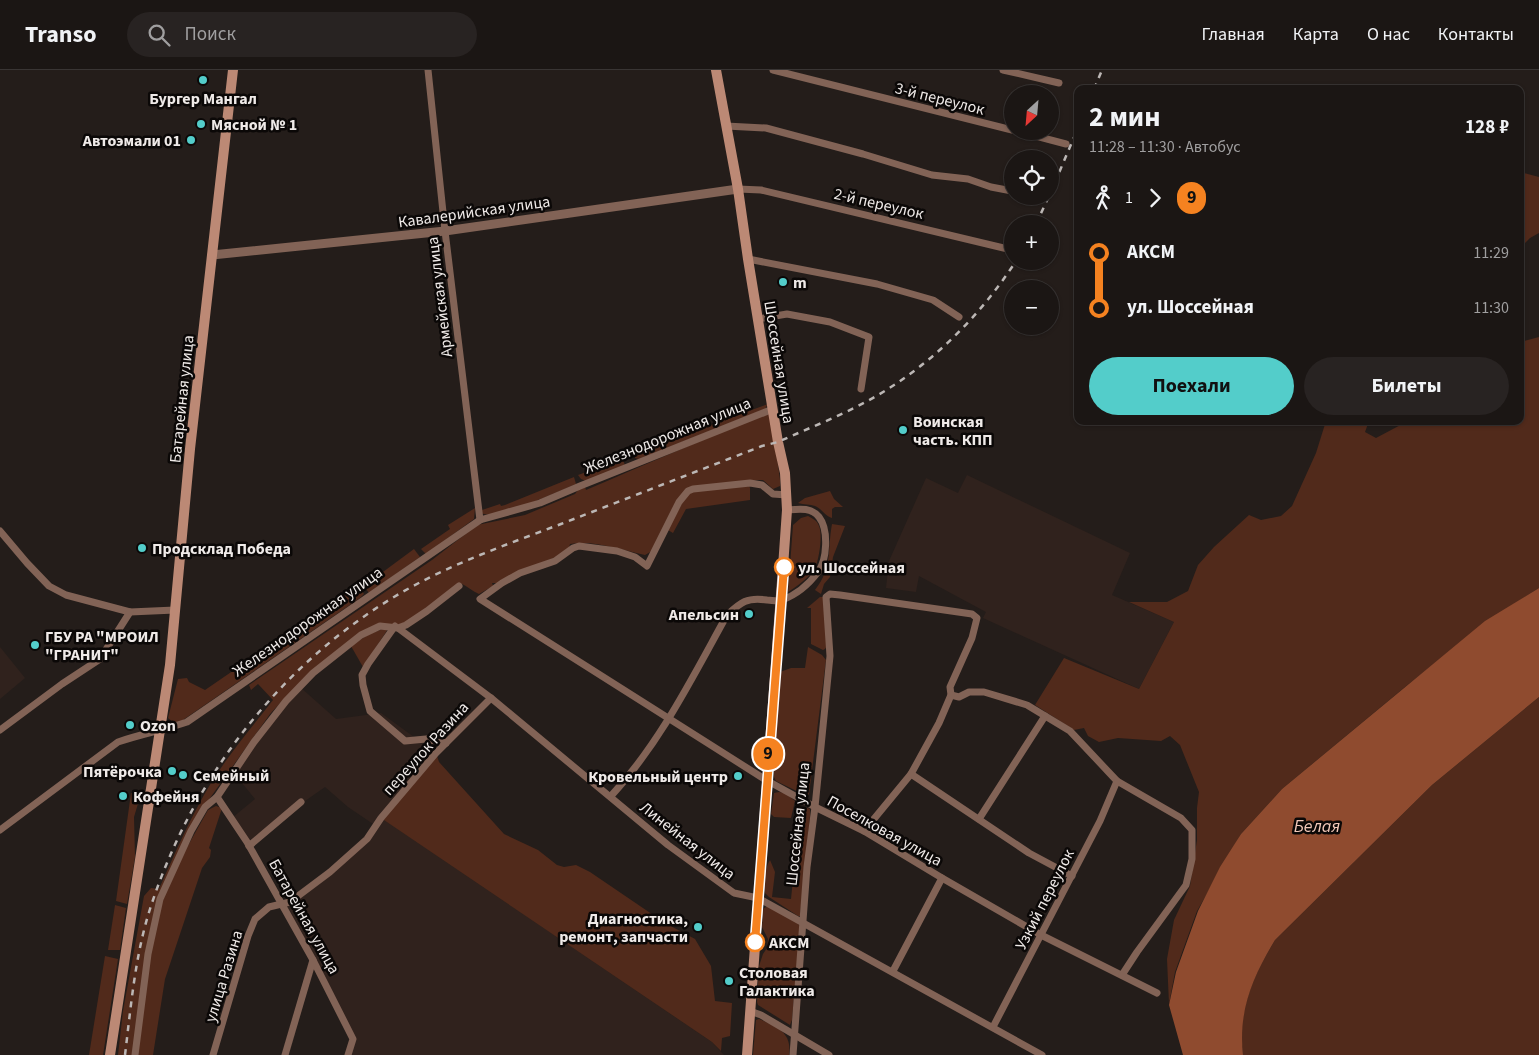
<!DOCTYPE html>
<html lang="ru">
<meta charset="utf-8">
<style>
:root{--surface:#1b1614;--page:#282322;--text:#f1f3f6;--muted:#a09fa0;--line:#393534;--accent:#53cdca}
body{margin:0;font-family:"Source Sans 3",sans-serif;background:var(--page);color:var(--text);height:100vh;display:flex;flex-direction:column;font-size:19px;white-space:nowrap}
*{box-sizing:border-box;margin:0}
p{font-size:16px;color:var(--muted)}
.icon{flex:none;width:28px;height:28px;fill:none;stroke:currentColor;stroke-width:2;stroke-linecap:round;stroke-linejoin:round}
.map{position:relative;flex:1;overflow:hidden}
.sheet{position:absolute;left:1074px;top:15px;width:450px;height:340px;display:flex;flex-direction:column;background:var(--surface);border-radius:10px;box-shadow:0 1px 4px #0004,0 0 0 1px var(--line)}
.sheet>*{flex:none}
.badge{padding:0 10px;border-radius:16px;font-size:18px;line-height:32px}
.needle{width:32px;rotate:206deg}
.tools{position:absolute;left:1004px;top:15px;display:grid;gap:10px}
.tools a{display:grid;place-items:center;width:55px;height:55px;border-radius:50%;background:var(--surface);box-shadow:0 1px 4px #0004,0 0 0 1px var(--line);font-size:25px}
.map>.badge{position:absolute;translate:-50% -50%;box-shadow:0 0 0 2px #fff}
.legs{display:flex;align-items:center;gap:8px;height:55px;padding:0 15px;font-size:16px}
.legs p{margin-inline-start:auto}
.headline{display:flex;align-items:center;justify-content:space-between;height:85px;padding:0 15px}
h1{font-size:28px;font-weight:700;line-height:38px}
.button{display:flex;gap:10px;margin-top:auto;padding:10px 15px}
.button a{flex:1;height:58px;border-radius:30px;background:var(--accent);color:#111;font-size:20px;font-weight:700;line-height:58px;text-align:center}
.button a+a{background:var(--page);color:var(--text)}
ul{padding:0 15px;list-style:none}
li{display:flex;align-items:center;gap:18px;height:55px;font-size:19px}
li i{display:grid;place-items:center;width:8px;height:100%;margin:0 6px;background:currentColor}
li i::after{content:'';width:12px;height:12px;margin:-6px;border:4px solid;border-radius:50%;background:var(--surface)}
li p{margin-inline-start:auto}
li:first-child i{background:linear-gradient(#0000 50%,currentColor 0)}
li:last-child i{background:linear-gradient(currentColor 50%,#0000 0)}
header{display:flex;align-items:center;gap:30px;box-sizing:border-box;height:70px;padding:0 25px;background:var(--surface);border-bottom:1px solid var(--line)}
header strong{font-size:24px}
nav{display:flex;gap:28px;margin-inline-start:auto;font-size:18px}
.search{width:350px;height:45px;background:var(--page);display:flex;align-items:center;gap:12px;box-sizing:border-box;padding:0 18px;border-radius:28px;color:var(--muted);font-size:19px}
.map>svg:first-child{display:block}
.built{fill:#30221d}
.green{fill:#512a1b}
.water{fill:#8f4b2f}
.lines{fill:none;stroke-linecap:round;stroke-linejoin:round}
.minor{stroke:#826356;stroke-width:7}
.tertiary{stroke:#826356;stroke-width:9}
.secondary{stroke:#bc8975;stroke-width:10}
.rail{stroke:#bcb7b5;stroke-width:2.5;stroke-dasharray:6 6;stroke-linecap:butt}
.line-1-casing{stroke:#fff;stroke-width:11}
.line-1{stroke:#f58220;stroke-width:8}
.poi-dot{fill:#53cdca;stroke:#0b0807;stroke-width:2}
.stop-1-dot{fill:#fff;stroke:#f58220;stroke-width:2.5}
.labels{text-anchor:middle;stroke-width:5;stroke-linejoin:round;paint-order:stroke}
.poi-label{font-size:16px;font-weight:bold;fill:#efeae8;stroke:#0b0807;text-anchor:start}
.street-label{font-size:16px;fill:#efeae8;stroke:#0b0807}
.stop-label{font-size:16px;font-weight:bold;fill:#efeae8;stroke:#0b0807;text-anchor:start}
.water-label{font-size:18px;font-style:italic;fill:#f3c9b9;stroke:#0b0807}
</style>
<header>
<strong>Transo</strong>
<div class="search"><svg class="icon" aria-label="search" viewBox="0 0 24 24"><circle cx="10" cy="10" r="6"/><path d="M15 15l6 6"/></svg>Поиск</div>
<nav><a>Главная</a><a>Карта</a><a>О нас</a><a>Контакты</a></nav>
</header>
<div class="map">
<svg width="1539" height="985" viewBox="0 0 1539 985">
<rect width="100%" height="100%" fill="#241d1a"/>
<g class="built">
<polygon points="967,405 1130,483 1112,525 1174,552 1139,619 983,548 986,542 919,506 916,522 886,518 889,491 926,408 958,423"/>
<polygon points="0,577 25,608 0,629"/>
<polygon points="300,617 336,649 381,643 436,683 382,748 712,972 724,985 348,985 353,969 281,834 290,832 330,802 376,756 348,737 325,717 247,772 232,748 255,729 233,702"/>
</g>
<g class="green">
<polygon points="1520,102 1539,107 1539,163 1530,168 1520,178"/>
<polygon points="1539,267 1539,518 1486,552 1405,617 1282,719 1241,764 1197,841 1175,902 1169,934 1167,889 1174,850 1190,816 1197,770 1197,738 1199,722 1180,675 1170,666 1161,671 1118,668 1099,672 1088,666 1084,658 1074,660 1035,635 1064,588 1139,619 1174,552 1129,532 1167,532 1188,521 1198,495 1214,477 1249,445 1261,450 1281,446 1292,436 1316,383 1326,351 1369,351 1365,362 1376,368 1408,351 1520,351 1520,272"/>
<polygon points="768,334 765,339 644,387 639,389 635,388 633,383"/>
<path d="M768,344L772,348L780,410V416L773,419L763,410H757L691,418L652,481L645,485C621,480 594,470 570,474L569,478L563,484L499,511L498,513H492L493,516L479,524C472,521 467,516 460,513L404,554H383L368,559L282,631L270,644L205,735L160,829L133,985H118L123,941L144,826L151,818L159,819C175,783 191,746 211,713C229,684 252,657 273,630L258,614L251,620L249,615L432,490L477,455L525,445L575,424L578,420L585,417L586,420C647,394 707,367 768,344Z"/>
<polygon points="623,389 625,396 586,411 581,409 578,405"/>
<path d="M574,407L576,414C560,421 494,451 481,443L482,440L500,434L501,436L505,435Z"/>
<polygon points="749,416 750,418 750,430 686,439 673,463 668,460 686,425 691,421"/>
<path d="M830,421L834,429L843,437H835L832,439V448C825,446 822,439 815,436C810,434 804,435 798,433L805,428Z"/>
<polygon points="475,438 474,449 426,484 421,479 450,459 448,455"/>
<path d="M808,446C813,449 817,450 819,456C823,465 819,490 815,498C809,508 797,516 788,522L793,455L801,448Z"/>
<path d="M832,454L845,456L833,487L830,507L824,514L821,524L815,520C833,497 827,481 832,454Z"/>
<polygon points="414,479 420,487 369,523 364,516"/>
<polygon points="358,515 364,524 360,528 180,652 174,653 168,648 178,609 187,608 189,612 205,620"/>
<polygon points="820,527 823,527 827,576 825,579 823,580 811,574 811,538 807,538"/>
<polygon points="383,559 387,560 386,562 363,597 351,576 369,564"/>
<polygon points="808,577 822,585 826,590 809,724 807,726 776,711 774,707 774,692 780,602 791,598 805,598"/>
<path d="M1539,627V985H1243C1237,940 1253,907 1275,870L1432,715Z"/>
<polygon points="436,683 439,692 504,764 538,780 557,795 564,797 576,795 590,802 665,853 695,869 711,896 715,931 732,933 730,966 722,968 721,981 712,972 381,748"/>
<polygon points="779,722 785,723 795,731 791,748 774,747 771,744 774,723"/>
<polygon points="131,723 138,724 140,727 134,747 135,787 127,834 116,831"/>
<path d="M216,736L222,738L209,778L211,780L210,787L202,798L165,909L153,985H138C143,934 147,882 162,833C172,801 192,769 208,740Z"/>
<path d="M805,737L810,739V746L800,846H798L769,827L765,823C765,812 764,799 770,790L775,802L772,827L791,829L799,749Z"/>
<polygon points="115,835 126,838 120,880 108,880"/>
<polygon points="769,835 798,853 800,857 792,950 790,955 758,935 757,932 759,896 763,884 767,878 768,869 762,857 763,839"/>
<polygon points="105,886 118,889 103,985 89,985"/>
<path d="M759,949C778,957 792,963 789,985H753L756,950Z"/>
</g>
<path class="water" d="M1539,518V627L1432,715L1275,870C1253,907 1238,940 1243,985H1183L1169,935L1176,902L1198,841L1220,797L1241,764L1282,719L1485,551Z"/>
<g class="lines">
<g class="minor">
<polyline points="428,0 445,161 480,450"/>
<polyline points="773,0 1012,60"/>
<polyline points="1003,0 1059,13"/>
<polyline points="726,56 766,58 863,84 932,105 968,109 991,117 1012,121"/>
<polyline points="1016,61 1066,74"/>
<polyline points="738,119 761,120 1012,180"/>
<polyline points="1040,126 1041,127"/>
<polyline points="748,189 877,214 933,230 959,247"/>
<polyline points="758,249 787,244 830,252 869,267 861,319"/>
<polyline points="787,425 773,424 762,415 750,413 693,419 688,421 679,432 647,496 635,487 617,481 579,476 573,478 555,491 520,503 502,513 480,529 766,710 815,737 864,761 942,808 1041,865 1157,923"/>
<polyline points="0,461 27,493 49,516 66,525 130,542 175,540"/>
<polyline points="395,556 368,594 362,605 363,615 370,641 405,671 426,669 446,673"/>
<polyline points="398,558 491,628 668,775 734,823 758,828 1042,985"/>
<polyline points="951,625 959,627 969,622 984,622 1027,635 1070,661 1117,711 1181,748 1192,760 1192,789 1186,815 1137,882 1122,905"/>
<polyline points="0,660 62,614 100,589 130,542"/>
<polyline points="911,704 1029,783 1072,806"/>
<path d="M611,726C660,673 692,608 727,545C741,532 747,527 767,530C772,530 778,532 782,530C796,525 809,514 818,502C827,490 829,460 819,447C811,437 799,439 787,440"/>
<polyline points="217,727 247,772 313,890 353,969 348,985"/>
<polyline points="979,749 1045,646"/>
<path d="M0,760L118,672C141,664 164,660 187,652L480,450L540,433L580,416L773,339"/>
<polyline points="249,776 301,732"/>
<polyline points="893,901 942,808"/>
<polyline points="750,941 761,945 829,985"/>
<polyline points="993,957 1100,751 1117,711"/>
<polyline points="135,985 148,884 160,829 191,761 205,737 217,727 254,672 286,631 313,603 361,565 380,556 398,558 406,555 427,541 459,516"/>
<polyline points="213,985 248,866 255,849 269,837 290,832 330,802 367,769 381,748 436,683 491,628"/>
<polyline points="285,985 313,890"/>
<polyline points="793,985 807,797 815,737 830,586 826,527 830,524 840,525 972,544 977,548 972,568 950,617 951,625 939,653 911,704 864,761"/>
</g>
<polyline class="tertiary" points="212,185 445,161 738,119"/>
<g class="secondary">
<polyline points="716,0 738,119 748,189 778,372 785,403 787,440 783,497 747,985"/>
<polyline points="110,985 170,595 190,379 233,0"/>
</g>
<g class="rail">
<polyline points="1094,19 1102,0"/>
<polyline points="1050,124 1078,58"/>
<polyline points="1036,154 1049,126"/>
<path d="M125,985C131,936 135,886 150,839C192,708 280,594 399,524C448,495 508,474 561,454C628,428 695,402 762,376L778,372C811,357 846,344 878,325C934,292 980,246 1016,191"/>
</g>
</g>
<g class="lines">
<g class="line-1-casing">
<polyline id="line-1" points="755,872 784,497"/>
</g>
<use href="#line-1" class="line-1"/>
</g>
<g class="poi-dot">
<circle cx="203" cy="10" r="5"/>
<circle cx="201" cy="54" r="5"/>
<circle cx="191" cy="70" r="5"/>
<circle cx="783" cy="212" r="5"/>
<circle cx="903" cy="360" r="5"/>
<circle cx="142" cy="478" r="5"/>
<circle cx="749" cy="544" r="5"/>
<circle cx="35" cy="575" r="5"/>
<circle cx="130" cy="655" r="5"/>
<circle cx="172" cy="701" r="5"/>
<circle cx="183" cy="705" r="5"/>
<circle cx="738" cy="706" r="5"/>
<circle cx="123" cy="726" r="5"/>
<circle cx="698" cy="857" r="5"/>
<circle cx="729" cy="911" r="5"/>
</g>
<g class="stop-1-dot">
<circle cx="784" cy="497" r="9"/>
<circle cx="755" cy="872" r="9"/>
</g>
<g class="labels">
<g class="poi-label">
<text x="203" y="34" text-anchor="middle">Бургер Мангал</text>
<text x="211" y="60">Мясной № 1</text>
<text x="181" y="76" text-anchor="end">Автоэмали 01</text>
<text x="793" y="218">m</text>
<text x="913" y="357">Воинская<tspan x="913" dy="18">часть. КПП</tspan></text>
<text x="152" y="484">Продсклад Победа</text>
<text x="739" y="550" text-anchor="end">Апельсин</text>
<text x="45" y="572">ГБУ РА "МРОИЛ<tspan x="45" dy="18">"ГРАНИТ"</tspan></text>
<text x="140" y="661">Ozon</text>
<text x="162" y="707" text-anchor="end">Пятёрочка</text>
<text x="193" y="711">Семейный</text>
<text x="728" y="712" text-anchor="end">Кровельный центр</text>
<text x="133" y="732">Кофейня</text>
<text x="688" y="854" text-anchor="end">Диагностика,<tspan x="688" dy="18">ремонт, запчасти</tspan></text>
<text x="739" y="908">Столовая<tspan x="739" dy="18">Галактика</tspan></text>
</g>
<g class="street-label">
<text transform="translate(940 28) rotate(14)" y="6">3-й переулок</text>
<text transform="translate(879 133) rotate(13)" y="6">2-й переулок</text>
<text transform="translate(474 141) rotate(-8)" y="6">Кавалерийская улица</text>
<text transform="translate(439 227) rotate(-97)" y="6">Армейская улица</text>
<text transform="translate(780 292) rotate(81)" y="6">Шоссейная улица</text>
<text transform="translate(181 329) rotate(-84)" y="6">Батарейная улица</text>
<text transform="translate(667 365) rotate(-22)" y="6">Железнодорожная улица</text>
<text transform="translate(307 551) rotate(-35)" y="6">Железнодорожная улица</text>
<text transform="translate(425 678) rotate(-48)" y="6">переулок Разина</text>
<text transform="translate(797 754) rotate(-84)" y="6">Шоссейная улица</text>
<text transform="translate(885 760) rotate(29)" y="6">Поселковая улица</text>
<text transform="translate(688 770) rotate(38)" y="6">Линейная улица</text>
<text transform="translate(1044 829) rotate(-63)" y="6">Узкий переулок</text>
<text transform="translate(305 846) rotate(61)" y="6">Батарейная улица</text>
<text transform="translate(223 906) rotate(-73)" y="6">улица Разина</text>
</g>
<g class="stop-label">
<text x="798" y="503">ул. Шоссейная</text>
<text x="769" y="878">АКСМ</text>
</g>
<g class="water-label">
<text x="1317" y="762">Белая</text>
</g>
</g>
</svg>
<div class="tools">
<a><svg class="needle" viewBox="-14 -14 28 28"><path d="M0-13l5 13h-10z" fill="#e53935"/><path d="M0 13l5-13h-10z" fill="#a09fa0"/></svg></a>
<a><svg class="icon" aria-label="locate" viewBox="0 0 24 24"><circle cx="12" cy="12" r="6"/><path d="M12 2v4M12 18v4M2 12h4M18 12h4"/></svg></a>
<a>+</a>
<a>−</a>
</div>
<b class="badge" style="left:768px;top:684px;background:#f58220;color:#111">9</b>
<section class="sheet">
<div class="headline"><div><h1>2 мин</h1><p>11:28 – 11:30 · Автобус</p></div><b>128 ₽</b></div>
<div class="legs"><svg class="icon" aria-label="walk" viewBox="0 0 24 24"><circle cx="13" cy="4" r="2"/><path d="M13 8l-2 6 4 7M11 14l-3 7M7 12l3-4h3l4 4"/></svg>1<svg class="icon" aria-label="forward" viewBox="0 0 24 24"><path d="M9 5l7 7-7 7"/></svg><b class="badge" style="background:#f58220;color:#111">9</b></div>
<ul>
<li><i style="color:#f58220"></i><b>АКСМ</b><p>11:29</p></li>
<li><i style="color:#f58220"></i><b>ул. Шоссейная</b><p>11:30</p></li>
</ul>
<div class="button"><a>Поехали</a><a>Билеты</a></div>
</section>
</div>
